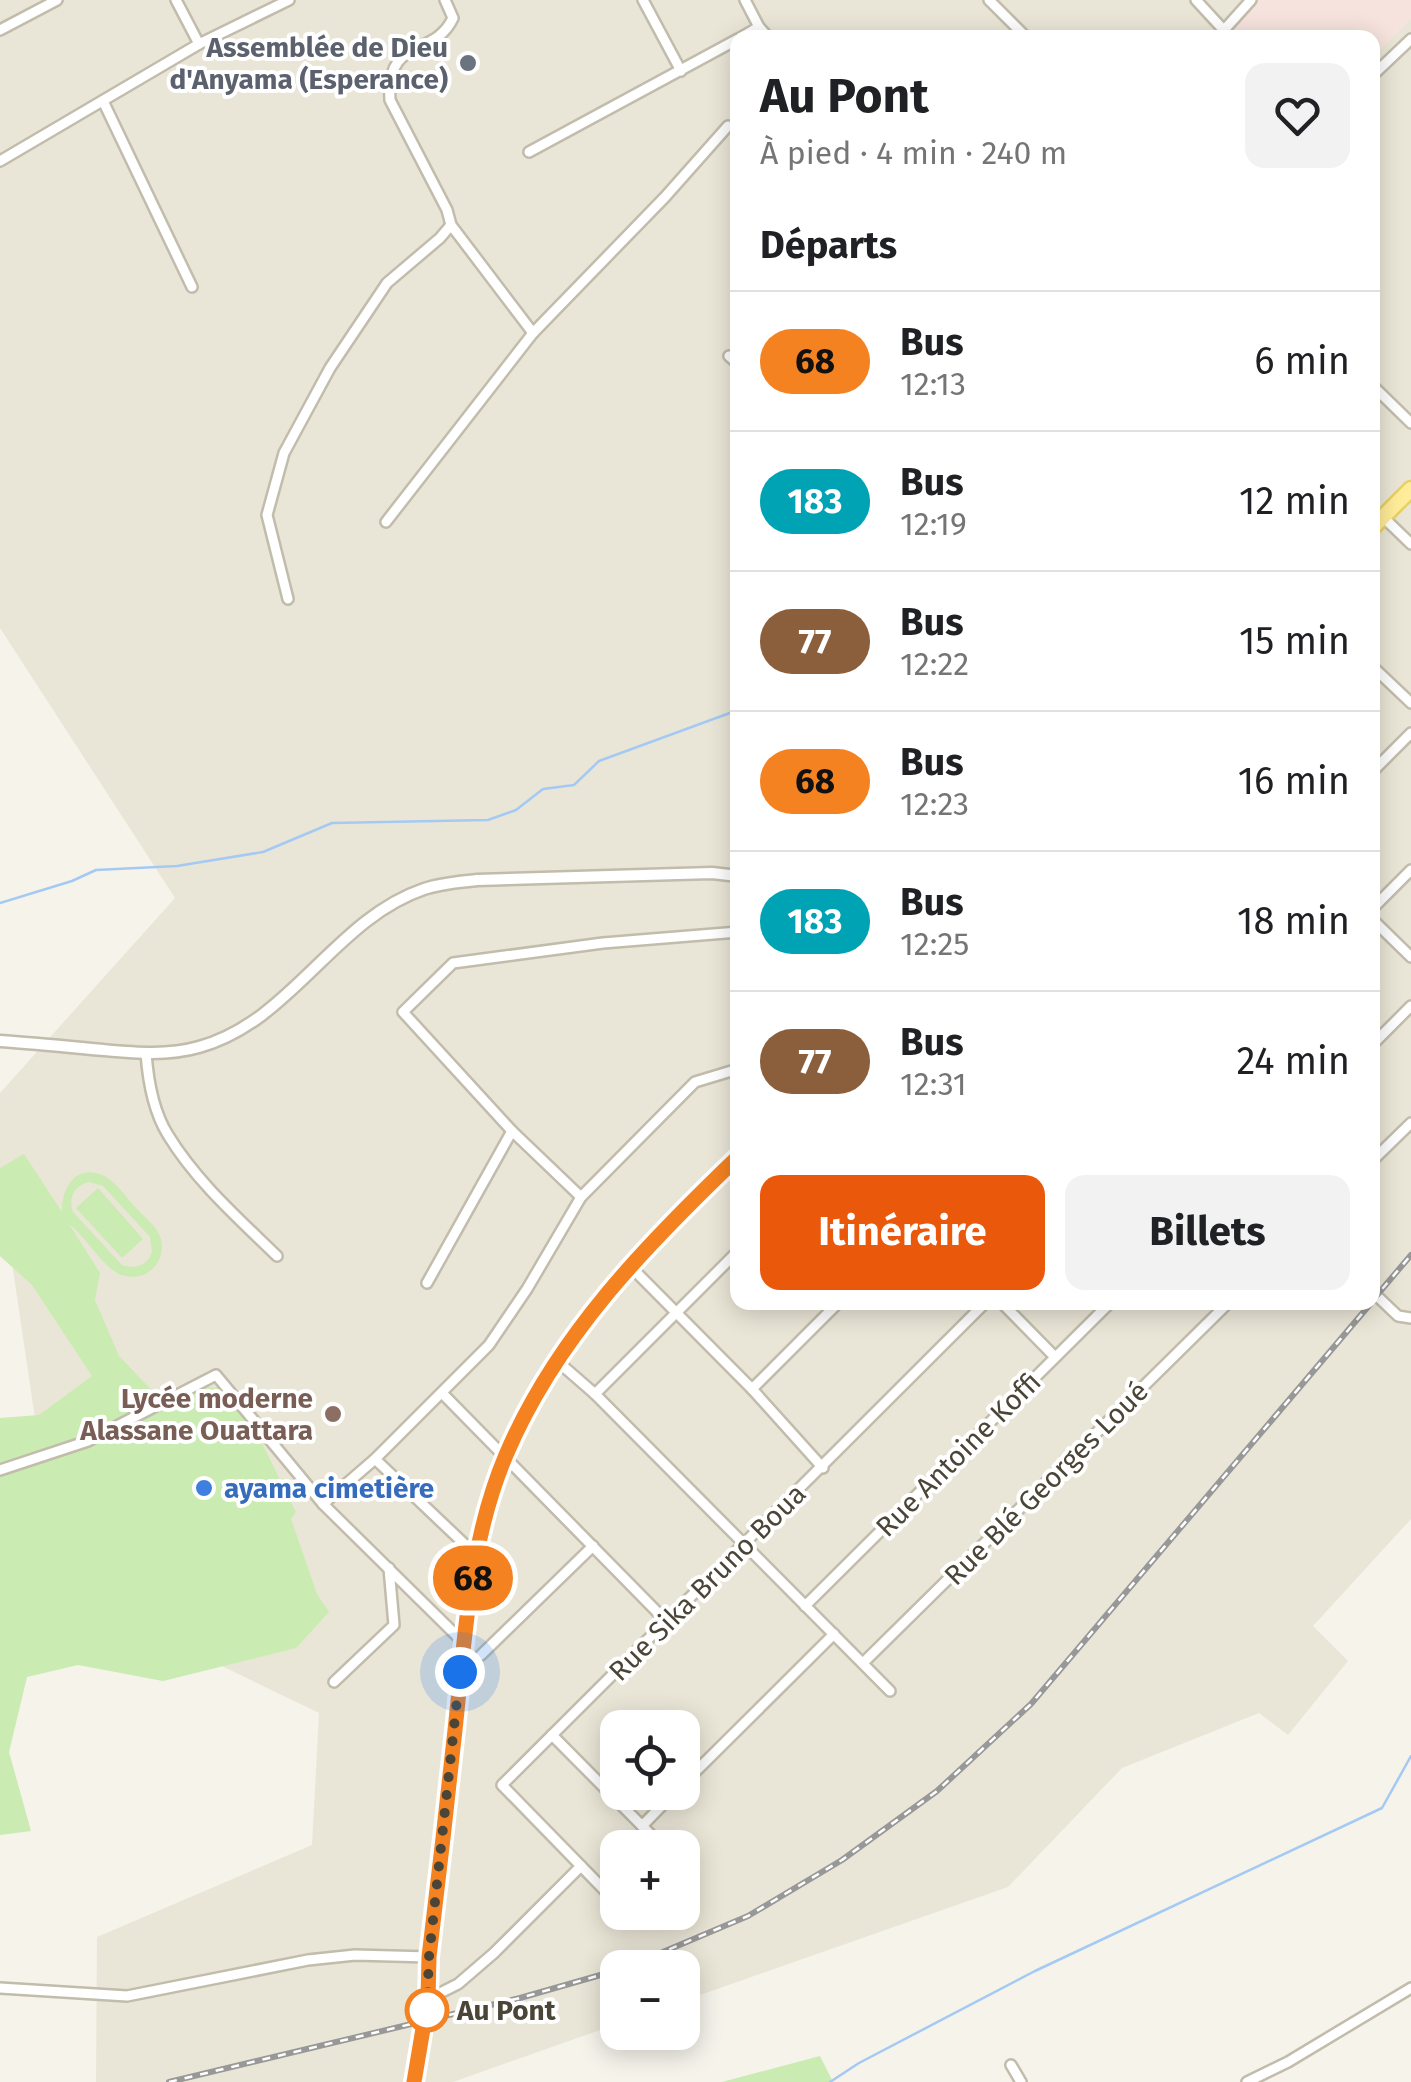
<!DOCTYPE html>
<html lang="fr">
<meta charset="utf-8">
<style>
:root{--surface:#fff;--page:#f2f2f2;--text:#202124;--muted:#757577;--line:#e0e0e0;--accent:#ea580c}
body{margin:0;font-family:"Fira Sans",sans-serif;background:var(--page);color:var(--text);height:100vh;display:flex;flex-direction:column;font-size:38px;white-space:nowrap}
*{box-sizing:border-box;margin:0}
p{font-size:32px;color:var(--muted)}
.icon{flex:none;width:55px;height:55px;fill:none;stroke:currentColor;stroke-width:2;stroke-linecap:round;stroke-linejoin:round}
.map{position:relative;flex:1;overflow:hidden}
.sheet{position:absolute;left:730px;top:30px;width:650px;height:1280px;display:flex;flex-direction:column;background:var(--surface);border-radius:20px;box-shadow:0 5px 25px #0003}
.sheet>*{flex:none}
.badge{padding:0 20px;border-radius:32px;font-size:35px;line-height:65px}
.fabs{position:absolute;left:600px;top:1710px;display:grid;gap:20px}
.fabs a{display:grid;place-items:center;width:100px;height:100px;border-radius:20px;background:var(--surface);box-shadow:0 5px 25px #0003;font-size:50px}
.you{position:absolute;width:50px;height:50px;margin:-25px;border:8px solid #fff;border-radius:50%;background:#1a73e8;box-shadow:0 0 0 15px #1a73e833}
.map>.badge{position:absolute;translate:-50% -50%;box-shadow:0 0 0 5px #fff}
h2{padding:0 30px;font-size:38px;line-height:90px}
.round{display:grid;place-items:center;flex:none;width:105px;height:105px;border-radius:20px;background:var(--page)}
.overview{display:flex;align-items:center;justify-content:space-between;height:170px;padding:0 30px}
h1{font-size:48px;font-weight:700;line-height:75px}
.primary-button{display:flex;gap:20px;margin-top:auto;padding:20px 30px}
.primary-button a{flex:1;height:115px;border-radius:20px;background:var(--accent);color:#fff;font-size:40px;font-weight:700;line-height:115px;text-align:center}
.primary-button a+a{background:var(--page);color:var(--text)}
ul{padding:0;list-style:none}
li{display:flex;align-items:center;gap:30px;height:140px;padding:0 30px;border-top:2px solid var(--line)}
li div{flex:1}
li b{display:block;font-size:38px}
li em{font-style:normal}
li .badge{min-width:110px;font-weight:700;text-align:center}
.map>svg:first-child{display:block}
.residential{fill:#eae6d7;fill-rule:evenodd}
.medical{fill:#f6e3dd}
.green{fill:#caebb1;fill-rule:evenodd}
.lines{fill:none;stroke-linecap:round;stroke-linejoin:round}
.stream{stroke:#a4caf4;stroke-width:2.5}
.minor-casing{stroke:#c1bcab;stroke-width:14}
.tertiary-casing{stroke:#c1bcab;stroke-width:15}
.primary-casing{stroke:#e9d064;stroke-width:19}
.minor{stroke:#fff;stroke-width:9}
.tertiary{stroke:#fff;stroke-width:10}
.primary{stroke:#ffed99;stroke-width:14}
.rail-casing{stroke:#989898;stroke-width:6}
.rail{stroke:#fff;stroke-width:2.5;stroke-dasharray:8;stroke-linecap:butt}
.primary-bridge-casing{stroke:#e9d064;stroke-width:19;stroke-linecap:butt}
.primary-bridge{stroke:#ffed99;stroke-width:14}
.line-casing{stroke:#fff;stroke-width:22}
.line{stroke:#f58220;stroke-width:15}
.walk{stroke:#4a4537;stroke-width:10;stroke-dasharray:0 18}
.worship-dot{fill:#6b7280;stroke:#fff;stroke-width:4}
.education-dot{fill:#8d6e63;stroke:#fff;stroke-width:4}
.shop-dot{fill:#3f7fe0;stroke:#fff;stroke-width:4}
.stop-dot{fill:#fff;stroke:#f58220;stroke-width:5}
.labels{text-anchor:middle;stroke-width:8;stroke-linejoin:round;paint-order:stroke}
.worship-label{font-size:28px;font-weight:bold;fill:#5b616d;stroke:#fff;text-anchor:end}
.education-label{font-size:28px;font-weight:bold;fill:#785e54;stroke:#fff;text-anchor:end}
.street-label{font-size:28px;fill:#4a4537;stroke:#fff}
.shop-label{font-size:28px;font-weight:bold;fill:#366cbe;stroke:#fff;text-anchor:start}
.stop-label{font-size:28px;font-weight:bold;fill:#4a4537;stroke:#fff;text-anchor:start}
</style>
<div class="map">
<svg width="1411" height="2082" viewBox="0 0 1411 2082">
<rect width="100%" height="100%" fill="#f5f3ea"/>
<path class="residential" d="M0,0H1411V1519L1313,1626L1348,1661L1288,1735L1259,1713L1122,1768L1008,1887L683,2001L682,1968H618L617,2024L453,2082H96L97,1937L312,1845L319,1713L60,1588L0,1182V1093L175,898L0,628ZM738,38H1372V1302H738ZM618,1728H682V1792H618ZM618,1848H682V1912H618Z"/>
<polygon class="medical" points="1256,0 1411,0 1411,19 1373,57 1372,38 1239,37 1229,27"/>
<g class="green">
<path d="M24,1154L62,1212C61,1189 76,1162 104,1176C117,1182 127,1199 137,1209C145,1218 158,1227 161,1239C164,1252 159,1266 147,1273C139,1278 126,1278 117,1273C100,1263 85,1236 69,1224L100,1273L95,1300L119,1356L165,1404L209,1387L221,1388L252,1423L296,1512L291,1519L317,1594L329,1612L296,1648L163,1681L78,1665L27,1677L9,1752L31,1831L0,1835V1418L39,1415L92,1376L32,1285L0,1256V1168ZM89,1182L103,1186L150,1237L152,1252C147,1266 136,1269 122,1265L73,1212C68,1197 74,1186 89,1182Z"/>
<polygon points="98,1188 143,1239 122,1258 76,1208"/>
<polygon points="820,2056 833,2082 722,2082"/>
</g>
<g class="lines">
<g class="stream">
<polyline points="0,903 72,881 96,870 177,866 263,852 332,823 488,820 516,810 543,789 574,785 599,761 738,710"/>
<polyline points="830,2082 859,2063 1035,1971 1382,1808 1411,1756"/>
</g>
<g class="minor-casing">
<g id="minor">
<polyline points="176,0 199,44"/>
<path d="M445,0L453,18C434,59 386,35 390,100L447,210L451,225L533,333L665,197L728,126"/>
<polyline points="643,0 681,71"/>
<polyline points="745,0 759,27 769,38"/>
<polyline points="989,0 1027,38"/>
<polyline points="1196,0 1231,38"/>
<polyline points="0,30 57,0"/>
<polyline points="1224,30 1251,0"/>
<polyline points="740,38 759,27"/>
<polyline points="1372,76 1411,39"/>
<polyline points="103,101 192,287"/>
<polyline points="529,152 738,39"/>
<polyline points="0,161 199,44 289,0"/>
<polyline points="729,356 738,364"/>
<polyline points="1372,385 1411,423"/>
<polyline points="1383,517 1411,544"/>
<polyline points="386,522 533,333"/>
<polyline points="288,599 267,515 284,453 330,368 387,283 440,238 451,225"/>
<polyline points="1372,666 1411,703"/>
<polyline points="1372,772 1411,733"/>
<polyline points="1372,909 1411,870"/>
<polyline points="1372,919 1411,957"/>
<polyline points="1372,1045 1411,1006"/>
<path d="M146,1053C148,1081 153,1111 168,1135C196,1181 238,1218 277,1256"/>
<polyline points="1372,1161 1411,1123"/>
<polyline points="581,1197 512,1131 403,1012 453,963 603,943 738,932"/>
<polyline points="629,1265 752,1389 823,1468"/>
<polyline points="427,1283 512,1131"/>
<polyline points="1377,1296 1398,1316 1411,1318"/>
<polyline points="1001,1302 1055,1357"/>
<polyline points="556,1360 595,1394 890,1691"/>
<polyline points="752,1389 839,1302"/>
<polyline points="442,1393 667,1622"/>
<polyline points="595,1394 738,1251"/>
<polyline points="375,1459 476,1555"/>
<polyline points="0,1470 88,1441 216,1375 323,1504 463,1642"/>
<polyline points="323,1504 375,1459 489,1345 527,1289 581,1197 695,1082 738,1069"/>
<polyline points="805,1606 1111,1302"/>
<polyline points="481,1655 593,1546"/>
<polyline points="863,1663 1229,1302"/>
<polyline points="334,1682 394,1625 389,1568"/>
<polyline points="552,1735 664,1848"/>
<polyline points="682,1785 834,1634"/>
<polyline points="642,1826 675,1792"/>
<polyline points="618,1904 502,1785 986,1302"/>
<polyline points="625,1912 630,1917"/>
<polyline points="0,1988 127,1996 308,1960 355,1955 429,1957"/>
<polyline points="428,1999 458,1984 494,1953 581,1866"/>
<polyline points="1011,2065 1021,2082"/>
<polyline points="1247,2082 1288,2062 1411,1988"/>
</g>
</g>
<g class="tertiary-casing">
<path id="tertiary" d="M0,1041C31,1043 61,1046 92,1049C128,1052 164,1057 199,1047C291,1022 335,919 424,889C441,883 459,882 477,880L712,873L738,876"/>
</g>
<g class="primary-casing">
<g id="primary">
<polyline points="1372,528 1411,489"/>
<path d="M427,2007L429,1957C438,1881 447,1806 455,1730C461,1672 465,1614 476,1557C488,1488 518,1420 556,1361C605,1284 673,1221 738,1157"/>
<polyline points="414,2082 424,2033"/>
</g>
</g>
<use href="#minor" class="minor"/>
<use href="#tertiary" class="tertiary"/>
<use href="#primary" class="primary"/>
<g class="rail-casing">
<g id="rail">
<polyline points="1372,1301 1411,1255"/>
<polyline points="625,1968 748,1916 842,1860 937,1791 1031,1704 1372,1302"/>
<polyline points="169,2082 520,1998 618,1970"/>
</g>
</g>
<use href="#rail" class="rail"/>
<g class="primary-bridge-casing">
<polyline id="primary-bridge" points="424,2033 427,2007"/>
</g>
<use href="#primary-bridge" class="primary-bridge"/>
</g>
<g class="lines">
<g class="line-casing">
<path id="line" d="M414,2082L428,1999L429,1957C438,1881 447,1806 455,1730C465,1638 469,1542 506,1455C556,1337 646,1245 738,1157"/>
</g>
<use href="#line" class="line"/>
<polyline class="walk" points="427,2010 429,1957 460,1672"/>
</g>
<circle class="worship-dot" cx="468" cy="63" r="10"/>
<circle class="education-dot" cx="333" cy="1414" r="10"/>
<circle class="shop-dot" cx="204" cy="1488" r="10"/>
<circle class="stop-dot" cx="427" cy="2010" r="20"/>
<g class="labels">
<g class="worship-label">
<text x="448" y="57">Assemblée de Dieu<tspan x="448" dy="32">d'Anyama (Esperance)</tspan></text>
</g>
<g class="education-label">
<text x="313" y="1408">Lycée moderne<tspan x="313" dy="32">Alassane Ouattara</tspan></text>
</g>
<g class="street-label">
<text transform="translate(958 1454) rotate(-45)" y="10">Rue Antoine Koffi</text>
<text transform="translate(1046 1483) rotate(-45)" y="10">Rue Blé Georges Loué</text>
<text transform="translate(707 1582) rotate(-45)" y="10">Rue Sika Bruno Boua</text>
</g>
<g class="shop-label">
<text x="224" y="1498">ayama cimetière</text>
</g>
<g class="stop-label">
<text x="457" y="2020">Au Pont</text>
</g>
</g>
</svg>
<div class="fabs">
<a><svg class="icon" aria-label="locate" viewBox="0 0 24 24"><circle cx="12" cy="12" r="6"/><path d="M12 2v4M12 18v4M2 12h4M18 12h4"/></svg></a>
<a>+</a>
<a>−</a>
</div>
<div class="you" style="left:460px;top:1672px"></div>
<b class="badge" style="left:473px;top:1578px;background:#f58220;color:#111">68</b>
<section class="sheet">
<div class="overview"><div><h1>Au Pont</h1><p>À pied · 4 min · 240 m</p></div><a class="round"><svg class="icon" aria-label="heart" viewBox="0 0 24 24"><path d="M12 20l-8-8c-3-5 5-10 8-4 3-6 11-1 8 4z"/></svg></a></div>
<h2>Départs</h2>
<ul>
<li><span class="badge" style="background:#f58220;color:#111">68</span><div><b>Bus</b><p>12:13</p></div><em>6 min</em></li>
<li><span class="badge" style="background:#00a3b4;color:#fff">183</span><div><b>Bus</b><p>12:19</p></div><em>12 min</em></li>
<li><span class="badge" style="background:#8b5e3c;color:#fff">77</span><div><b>Bus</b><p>12:22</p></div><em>15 min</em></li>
<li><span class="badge" style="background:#f58220;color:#111">68</span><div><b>Bus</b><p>12:23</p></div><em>16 min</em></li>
<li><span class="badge" style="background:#00a3b4;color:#fff">183</span><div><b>Bus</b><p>12:25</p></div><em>18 min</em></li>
<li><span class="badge" style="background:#8b5e3c;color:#fff">77</span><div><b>Bus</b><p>12:31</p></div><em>24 min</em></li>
</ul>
<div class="primary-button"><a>Itinéraire</a><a>Billets</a></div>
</section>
</div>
